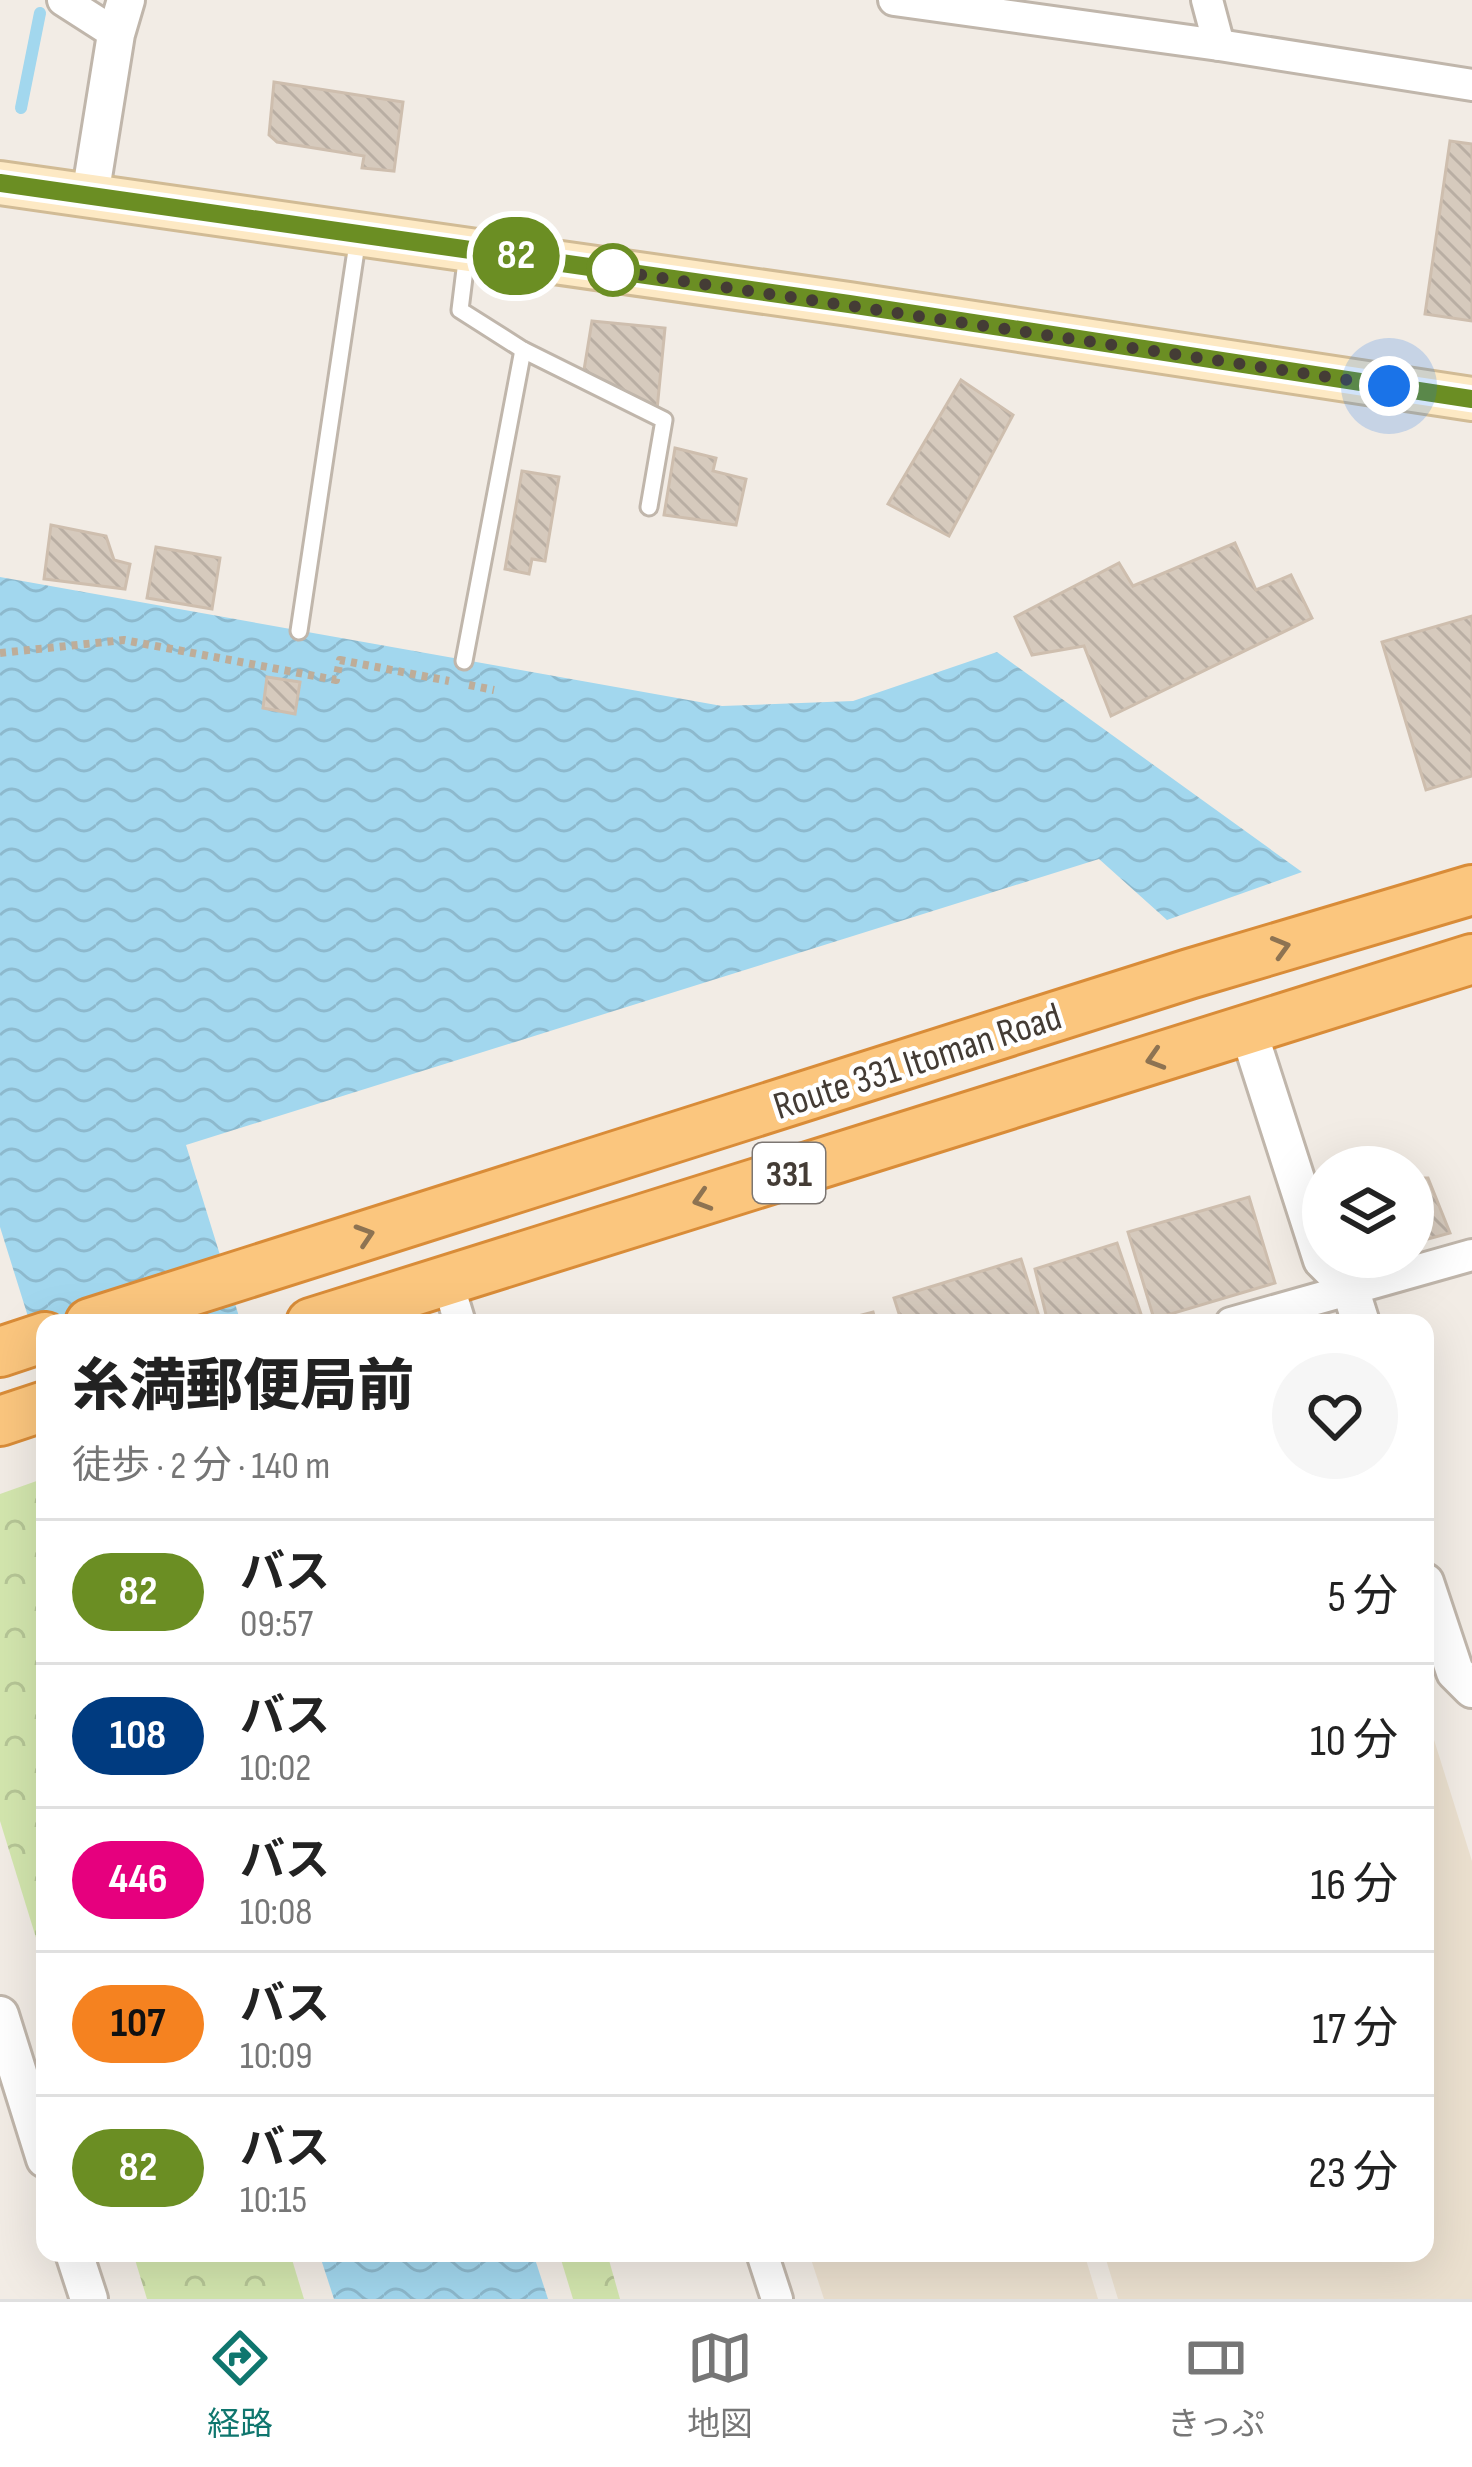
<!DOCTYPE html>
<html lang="ja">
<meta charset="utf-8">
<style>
:root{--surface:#fff;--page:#f6f6f6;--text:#222;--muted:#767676;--line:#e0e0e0;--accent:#0f766e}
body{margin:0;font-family:"Sofia Sans Condensed","Noto Sans JP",sans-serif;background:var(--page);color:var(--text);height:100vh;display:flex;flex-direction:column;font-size:45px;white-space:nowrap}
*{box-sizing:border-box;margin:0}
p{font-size:39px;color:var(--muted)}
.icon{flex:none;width:66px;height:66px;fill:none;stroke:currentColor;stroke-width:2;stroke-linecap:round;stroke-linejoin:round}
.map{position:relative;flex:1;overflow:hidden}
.details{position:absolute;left:36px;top:1314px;width:1398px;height:948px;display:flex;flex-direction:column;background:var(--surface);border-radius:24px;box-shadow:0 12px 48px #0002}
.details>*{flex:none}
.badge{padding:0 24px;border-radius:39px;font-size:42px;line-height:78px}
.tools{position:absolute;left:1302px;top:1146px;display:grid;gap:24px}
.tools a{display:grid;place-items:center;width:132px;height:132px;border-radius:50%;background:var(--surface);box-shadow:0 12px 48px #0002;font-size:60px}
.you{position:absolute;width:60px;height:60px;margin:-30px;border:9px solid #fff;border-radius:50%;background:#1a73e8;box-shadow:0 0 0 18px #1a73e833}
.map>.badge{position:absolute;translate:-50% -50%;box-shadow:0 0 0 6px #fff}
.round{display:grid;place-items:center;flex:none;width:126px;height:126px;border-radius:63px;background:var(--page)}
.head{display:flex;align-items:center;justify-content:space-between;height:204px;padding:0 36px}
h1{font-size:57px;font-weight:800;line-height:90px}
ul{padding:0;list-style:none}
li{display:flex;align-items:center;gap:36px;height:144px;padding:0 36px;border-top:3px solid var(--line)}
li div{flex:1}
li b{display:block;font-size:45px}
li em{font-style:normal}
li .badge{min-width:132px;font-weight:700;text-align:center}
.tab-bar{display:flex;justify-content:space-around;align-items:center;height:168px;border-top:3px solid var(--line);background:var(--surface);font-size:33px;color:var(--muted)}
.tab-bar a{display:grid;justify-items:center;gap:6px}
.tab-bar .selected{color:var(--accent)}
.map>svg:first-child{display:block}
.education{fill:#ebe0cf}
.park{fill:url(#park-crowns)}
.water{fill:url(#water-waves)}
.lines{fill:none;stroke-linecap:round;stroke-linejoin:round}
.stream{stroke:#a2d7ee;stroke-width:12}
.building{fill:url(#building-back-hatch);stroke:#cebeae;stroke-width:3}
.service-casing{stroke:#c0b6ab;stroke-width:21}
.minor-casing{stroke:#c0b6ab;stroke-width:36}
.tertiary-casing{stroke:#c0b6ab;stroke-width:42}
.secondary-casing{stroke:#d1bb95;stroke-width:48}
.trunk-casing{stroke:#d98c38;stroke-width:54}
.path{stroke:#bead99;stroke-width:8;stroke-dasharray:6 6;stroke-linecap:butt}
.service{stroke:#fff;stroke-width:15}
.minor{stroke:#fff;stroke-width:30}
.tertiary{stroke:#fff;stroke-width:36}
.secondary{stroke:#fde9c4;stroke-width:42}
.trunk{stroke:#fbc67e;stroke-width:48}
.oneway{stroke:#8d7352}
.line-casing{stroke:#fff;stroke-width:27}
.line{stroke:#6b8e23;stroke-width:18}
.walk{stroke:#443c35;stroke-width:12;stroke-dasharray:0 21.6}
.stop-dot{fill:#fff;stroke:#6b8e23;stroke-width:6}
.labels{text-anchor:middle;stroke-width:9;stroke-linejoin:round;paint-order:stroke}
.shield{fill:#fff;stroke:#7c7672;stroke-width:3}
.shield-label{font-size:36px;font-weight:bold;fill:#443c35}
.street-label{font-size:39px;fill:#443c35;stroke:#fff}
</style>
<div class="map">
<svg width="1472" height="2299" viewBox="0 0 1472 2299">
<defs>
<pattern id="park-crowns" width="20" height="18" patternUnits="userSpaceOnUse" patternTransform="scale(3)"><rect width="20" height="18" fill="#d3e6ae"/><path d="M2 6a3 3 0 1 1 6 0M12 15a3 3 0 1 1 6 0" fill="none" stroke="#b6c696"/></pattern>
<pattern id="water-waves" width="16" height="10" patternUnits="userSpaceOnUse" patternTransform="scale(3)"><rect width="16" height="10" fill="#a2d7ee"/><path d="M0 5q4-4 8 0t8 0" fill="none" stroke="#8db9cd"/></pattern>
<pattern id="building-back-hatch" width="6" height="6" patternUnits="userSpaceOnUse" patternTransform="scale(3)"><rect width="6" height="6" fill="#d6cabd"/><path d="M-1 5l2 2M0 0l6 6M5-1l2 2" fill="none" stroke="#b9aea3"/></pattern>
</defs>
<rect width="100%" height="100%" fill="#f2ece5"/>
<g class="education">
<polygon points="1425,1711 1472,1861 1472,2299 1118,2299 1104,2253 1425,2253"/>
<polygon points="809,2253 1084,2253 1098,2299 824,2299"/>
</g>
<g class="park">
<polygon points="45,1478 45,1967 0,1821 0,1494"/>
<polygon points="133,2253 290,2253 304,2299 147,2299"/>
<polygon points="559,2253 607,2253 620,2299 573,2299"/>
</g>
<g class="water">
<polygon points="0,577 722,706 853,701 997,652 1302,872 1167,920 1099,859 186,1145 241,1323 45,1323 45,1371 0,1227"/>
<polygon points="319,2253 533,2253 548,2299 334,2299"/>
</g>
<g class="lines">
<polyline class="stream" points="21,108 40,13"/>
</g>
<g class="building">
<polygon points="274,82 403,102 394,171 362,168 364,156 277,142 269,135"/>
<polygon points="1450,141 1472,144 1472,321 1425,314"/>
<polygon points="592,321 665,328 657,410 584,370"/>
<polygon points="961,380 1013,415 949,536 888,504"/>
<polygon points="675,448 716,458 713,471 746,479 736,525 664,515"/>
<polygon points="522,471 559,477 545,561 532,559 529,574 505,569"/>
<polygon points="51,525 106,536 114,560 130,564 125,589 44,579"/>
<polygon points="1235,543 1256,590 1291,575 1312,618 1111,716 1084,646 1032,655 1015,617 1119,563 1133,586"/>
<polygon points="156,547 220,558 212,609 147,598"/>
<polygon points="1472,616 1472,776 1426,790 1382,642"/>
<polygon points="267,677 300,682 295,714 263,708"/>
<polygon points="1381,1154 1389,1167 1336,1167 1337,1165"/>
<polygon points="1413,1178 1428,1178 1450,1233 1413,1243"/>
<polygon points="1249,1197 1275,1283 1154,1319 1128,1232"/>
<polygon points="1117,1243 1144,1323 1048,1323 1035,1269"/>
<polygon points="1021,1259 1041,1323 902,1323 894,1298"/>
<polygon points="873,1312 876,1323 831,1323"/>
</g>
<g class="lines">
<g class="service-casing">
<g id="service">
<polyline points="467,253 460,310 523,350 664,420 649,507"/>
<polyline points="299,631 358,237"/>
<polyline points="464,661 523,350"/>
</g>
</g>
<g class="minor-casing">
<g id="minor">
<polyline points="63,0 116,34"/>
<polyline points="894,0 1219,45 1472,85"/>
<polyline points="1207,0 1219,45"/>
<polyline points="447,1280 460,1323"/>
<polyline points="1231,1323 1472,1255"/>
<polyline points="762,2253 777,2299"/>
</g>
</g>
<g class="tertiary-casing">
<g id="tertiary">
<polyline points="90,196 116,34 126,0"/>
<polyline points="1248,1030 1322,1260 1350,1288 1361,1323"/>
<polyline points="1425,1582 1455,1672 1472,1689"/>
<polyline points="0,2015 45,2159"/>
<polyline points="74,2253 89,2299"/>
</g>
</g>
<g class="secondary-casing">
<polyline id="secondary" points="0,183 849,304 1472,399"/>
</g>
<g class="trunk-casing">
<g id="trunk">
<polyline points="90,1323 1189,974 1472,890"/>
<polyline points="311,1323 1472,959"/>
<polyline points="0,1352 45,1337"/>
<polyline points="0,1421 45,1406"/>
</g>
</g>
<g class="path">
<polyline points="0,653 124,640 336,680 340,660 449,681"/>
<polyline points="469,685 494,690"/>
</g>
<use href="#service" class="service"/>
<use href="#minor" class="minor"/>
<use href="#tertiary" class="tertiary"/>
<use href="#secondary" class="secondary"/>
<use href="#trunk" class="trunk"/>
</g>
<defs><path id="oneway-chevron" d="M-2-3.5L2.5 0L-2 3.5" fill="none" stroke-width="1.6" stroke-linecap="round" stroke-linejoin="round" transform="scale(3)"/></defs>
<g class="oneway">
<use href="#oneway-chevron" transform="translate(1281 947) rotate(-16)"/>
<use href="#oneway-chevron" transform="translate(1155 1059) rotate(163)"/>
<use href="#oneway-chevron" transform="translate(702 1200) rotate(163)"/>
<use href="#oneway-chevron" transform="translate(365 1235) rotate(-18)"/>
</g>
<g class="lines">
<g class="line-casing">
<polyline id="line" points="0,183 849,304 1472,399"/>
</g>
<use href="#line" class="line"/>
<polyline class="walk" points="613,270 595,268 1389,386"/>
</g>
<circle class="stop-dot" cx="613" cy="270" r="24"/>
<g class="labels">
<rect class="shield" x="753" y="1143" width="72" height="60" rx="9"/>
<g class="shield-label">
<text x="789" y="1186">331</text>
</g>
<g class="street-label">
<text transform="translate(917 1060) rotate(-18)" y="14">Route 331 Itoman Road</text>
</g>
</g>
</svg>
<div class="tools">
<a><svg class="icon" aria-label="layers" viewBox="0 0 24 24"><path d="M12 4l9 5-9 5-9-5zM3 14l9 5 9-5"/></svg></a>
</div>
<div class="you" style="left:1389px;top:386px"></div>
<b class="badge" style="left:516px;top:256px;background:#6b8e23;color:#fff">82</b>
<section class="details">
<div class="head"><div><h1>糸満郵便局前</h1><p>徒歩 · 2 分 · 140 m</p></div><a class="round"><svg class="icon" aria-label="heart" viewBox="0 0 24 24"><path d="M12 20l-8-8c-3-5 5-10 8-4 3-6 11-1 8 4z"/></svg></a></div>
<ul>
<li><span class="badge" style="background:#6b8e23;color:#fff">82</span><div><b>バス</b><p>09:57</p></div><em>5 分</em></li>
<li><span class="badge" style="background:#003b80;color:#fff">108</span><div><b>バス</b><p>10:02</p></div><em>10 分</em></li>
<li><span class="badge" style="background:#e6007e;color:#fff">446</span><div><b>バス</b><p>10:08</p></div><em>16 分</em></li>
<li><span class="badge" style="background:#f58220;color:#111">107</span><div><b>バス</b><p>10:09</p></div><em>17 分</em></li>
<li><span class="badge" style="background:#6b8e23;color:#fff">82</span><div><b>バス</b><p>10:15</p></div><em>23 分</em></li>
</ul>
</section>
</div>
<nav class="tab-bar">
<a class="selected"><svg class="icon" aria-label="directions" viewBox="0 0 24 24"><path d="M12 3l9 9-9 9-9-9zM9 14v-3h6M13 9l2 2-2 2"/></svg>経路</a>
<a><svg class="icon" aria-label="map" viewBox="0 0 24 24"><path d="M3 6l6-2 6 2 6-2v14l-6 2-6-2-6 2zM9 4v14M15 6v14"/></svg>地図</a>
<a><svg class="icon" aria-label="tickets" viewBox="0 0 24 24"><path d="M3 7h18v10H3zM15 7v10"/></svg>きっぷ</a>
</nav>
